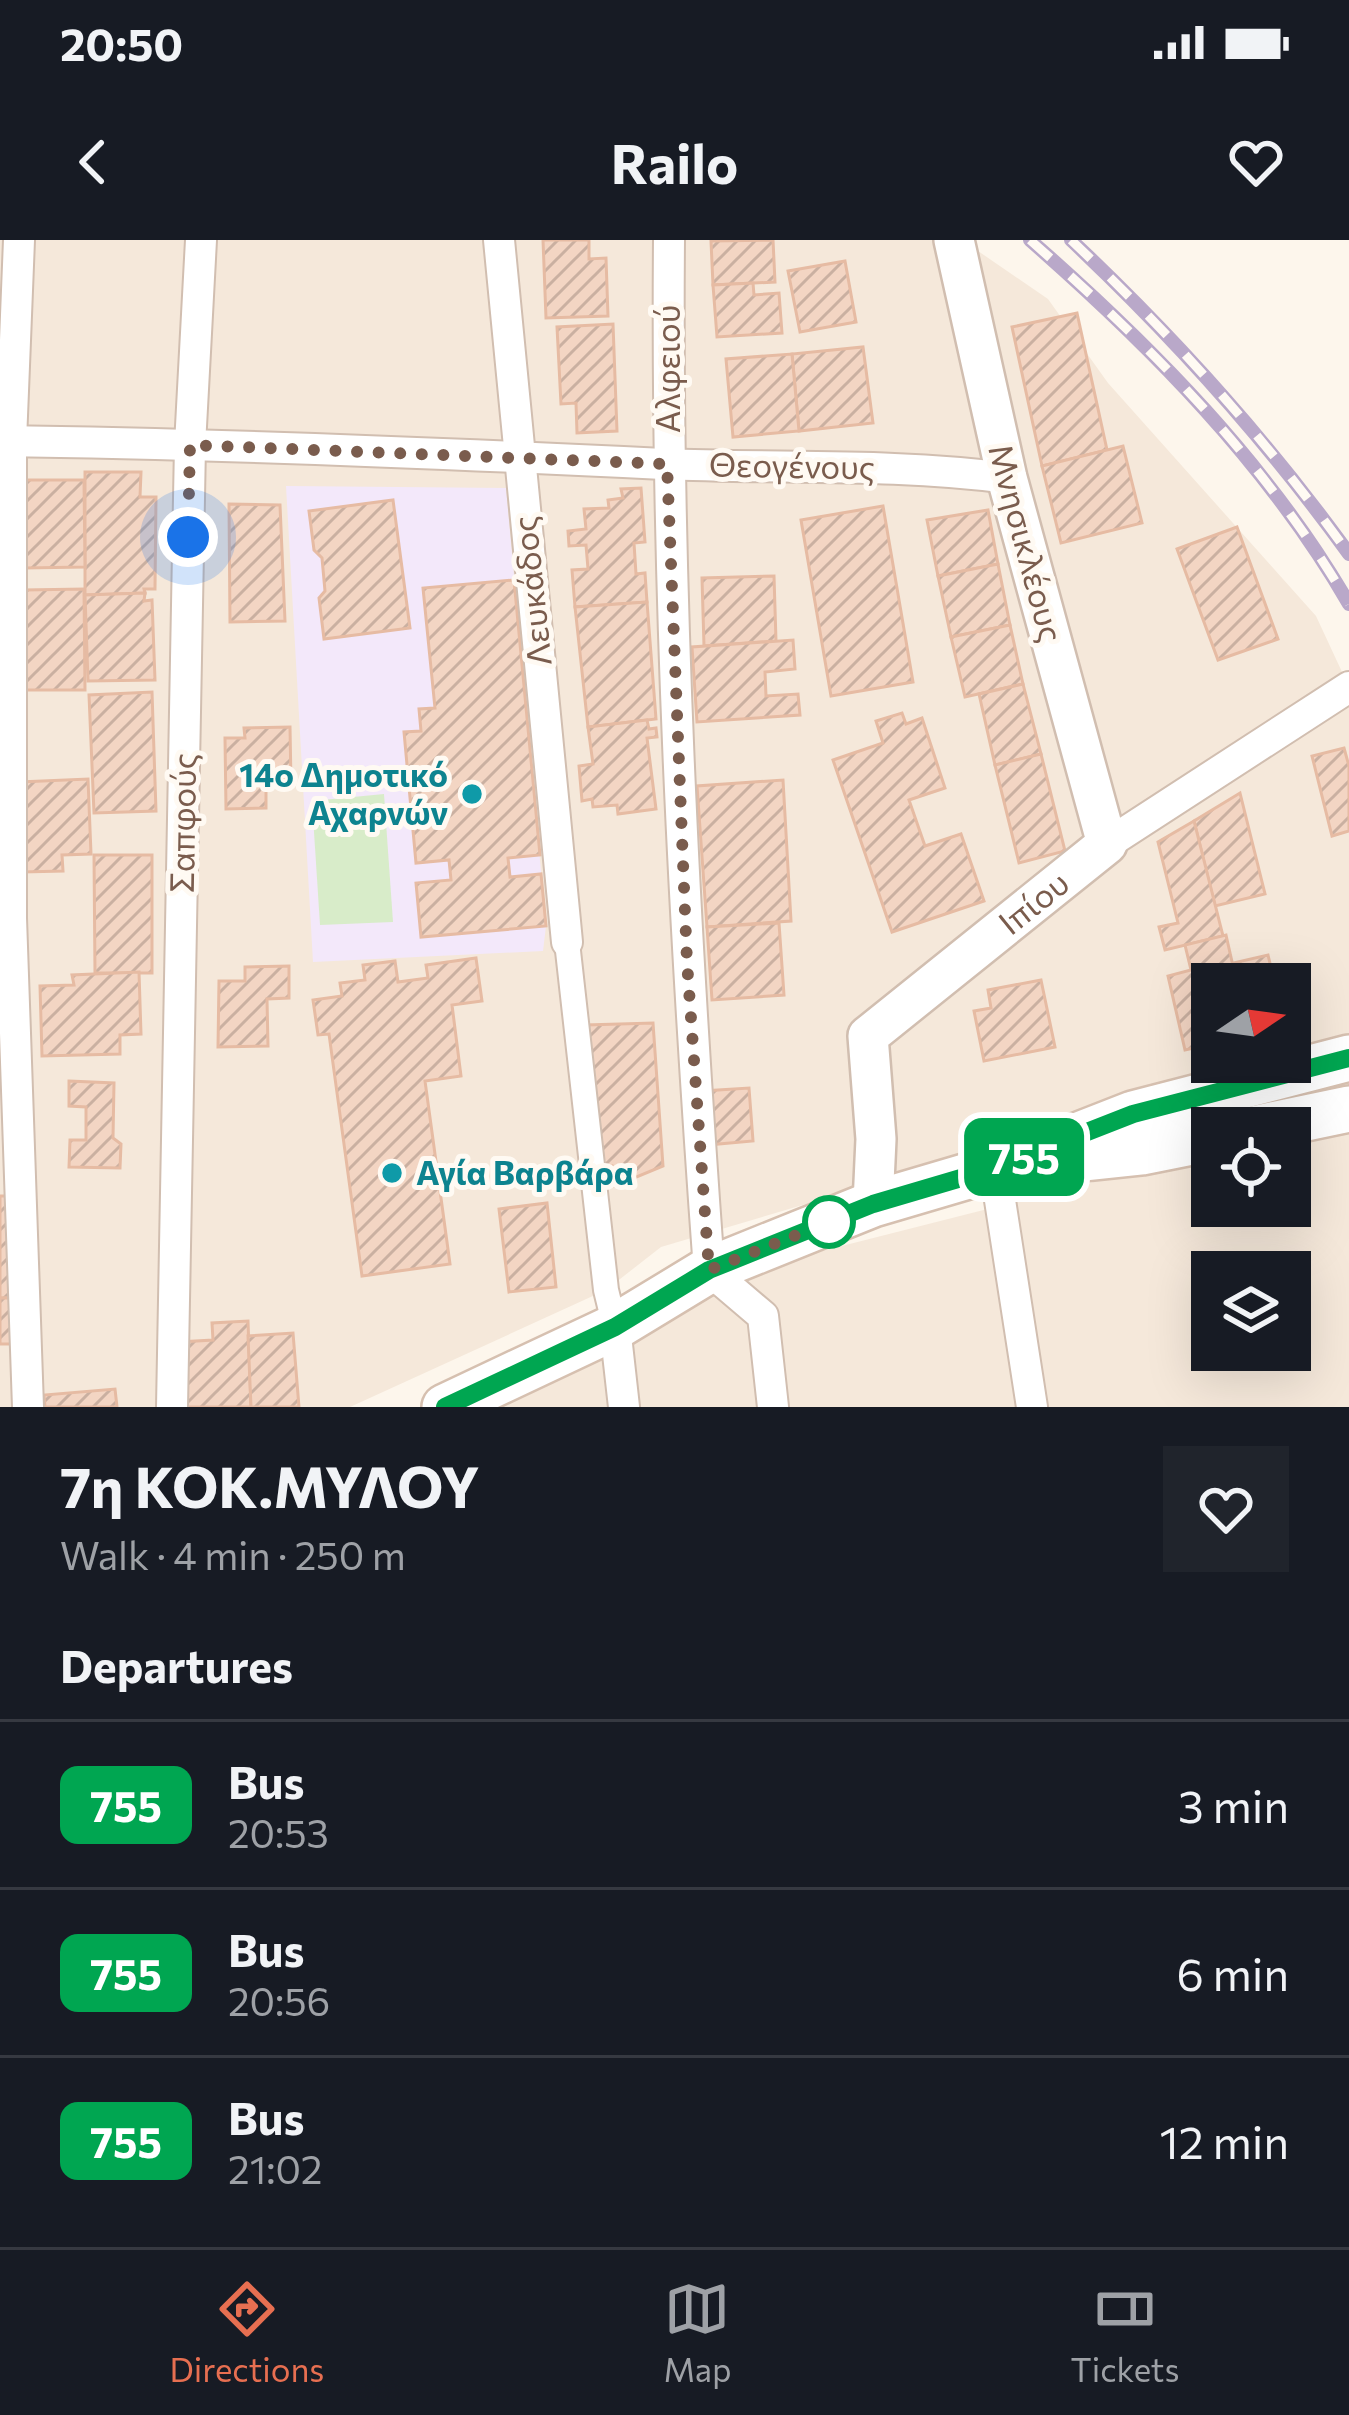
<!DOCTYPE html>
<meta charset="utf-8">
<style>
:root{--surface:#171b24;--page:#20242c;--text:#f1f3f6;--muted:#9ea1a6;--line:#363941;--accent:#e76f51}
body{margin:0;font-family:Commissioner,sans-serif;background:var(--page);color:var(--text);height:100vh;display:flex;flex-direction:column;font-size:45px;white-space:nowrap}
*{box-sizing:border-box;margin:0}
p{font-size:39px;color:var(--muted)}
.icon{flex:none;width:66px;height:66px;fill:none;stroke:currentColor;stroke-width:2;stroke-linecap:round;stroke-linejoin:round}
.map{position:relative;height:1167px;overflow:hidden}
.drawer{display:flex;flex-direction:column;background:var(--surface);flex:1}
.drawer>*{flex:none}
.badge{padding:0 24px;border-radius:18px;font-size:42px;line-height:78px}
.needle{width:78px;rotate:77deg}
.buttons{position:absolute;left:1191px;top:723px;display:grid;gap:24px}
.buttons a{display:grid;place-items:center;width:120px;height:120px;border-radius:0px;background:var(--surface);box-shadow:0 12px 48px #0002;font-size:60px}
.you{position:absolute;width:60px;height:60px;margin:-30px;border:9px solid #fff;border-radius:50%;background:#1a73e8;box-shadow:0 0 0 18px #1a73e833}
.map>.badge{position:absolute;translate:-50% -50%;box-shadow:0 0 0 6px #fff}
h2{padding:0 60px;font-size:45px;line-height:108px}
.round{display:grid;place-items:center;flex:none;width:126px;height:126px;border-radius:0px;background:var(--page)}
.headline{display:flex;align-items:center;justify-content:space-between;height:204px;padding:0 60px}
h1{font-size:57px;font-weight:700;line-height:90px}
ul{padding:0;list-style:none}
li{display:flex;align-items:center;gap:36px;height:168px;padding:0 60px;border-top:3px solid var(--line)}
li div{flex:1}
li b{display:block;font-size:45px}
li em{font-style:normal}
li .badge{min-width:132px;font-weight:700;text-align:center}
.status{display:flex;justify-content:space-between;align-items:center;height:84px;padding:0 60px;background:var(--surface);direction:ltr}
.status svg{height:33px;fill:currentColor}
header{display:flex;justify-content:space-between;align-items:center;height:156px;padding:0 60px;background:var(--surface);font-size:54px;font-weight:700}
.tab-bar{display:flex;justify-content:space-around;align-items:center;height:168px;border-top:3px solid var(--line);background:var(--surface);font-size:33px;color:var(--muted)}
.tab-bar a{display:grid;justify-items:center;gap:6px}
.tab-bar .selected{color:var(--accent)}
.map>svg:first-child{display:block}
.residential{fill:#f5e8da;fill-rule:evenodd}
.education{fill:#f3e8fa}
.grass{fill:#d8ecc9}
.building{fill:url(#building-hatch);stroke:#e6bba3;stroke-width:3}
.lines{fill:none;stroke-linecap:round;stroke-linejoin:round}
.pedestrian-casing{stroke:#d1beb0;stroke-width:28}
.minor-casing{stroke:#d1beb0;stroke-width:34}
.tertiary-casing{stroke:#d1beb0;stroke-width:44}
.secondary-casing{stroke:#d6c0b0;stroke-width:50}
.pedestrian{stroke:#fff;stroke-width:24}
.minor{stroke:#fff;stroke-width:30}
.tertiary{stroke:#fff;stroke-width:39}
.secondary{stroke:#fff;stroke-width:45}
.rail-casing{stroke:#b9a8c9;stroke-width:14}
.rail{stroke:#fffaf3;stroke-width:9;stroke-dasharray:27;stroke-linecap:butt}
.line-casing{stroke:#fff;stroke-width:27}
.line{stroke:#00a651;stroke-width:18}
.walk{stroke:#7a5c4d;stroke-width:12;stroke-dasharray:0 21.6}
.culture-dot{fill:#0f9aa8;stroke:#fffaf3;stroke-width:4.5}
.stop-dot{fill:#fff;stroke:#00a651;stroke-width:6}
.labels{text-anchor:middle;stroke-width:10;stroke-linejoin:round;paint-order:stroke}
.street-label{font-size:33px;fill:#7a5c4d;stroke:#fffaf3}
.culture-label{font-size:33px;font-weight:bold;fill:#0d838f;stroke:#fffaf3;text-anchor:end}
</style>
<div class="status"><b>20:50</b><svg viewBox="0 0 49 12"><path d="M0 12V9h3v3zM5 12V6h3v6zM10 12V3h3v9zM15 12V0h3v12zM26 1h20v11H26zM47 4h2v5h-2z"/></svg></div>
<header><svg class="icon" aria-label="back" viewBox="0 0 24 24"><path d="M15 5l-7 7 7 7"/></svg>Railo<svg class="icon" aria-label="heart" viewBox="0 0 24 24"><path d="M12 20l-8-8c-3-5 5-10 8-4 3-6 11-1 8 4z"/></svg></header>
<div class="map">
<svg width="1349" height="1167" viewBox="0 0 1349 1167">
<defs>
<pattern id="building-hatch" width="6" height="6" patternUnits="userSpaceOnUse" patternTransform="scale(3)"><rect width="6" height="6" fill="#f3d5c3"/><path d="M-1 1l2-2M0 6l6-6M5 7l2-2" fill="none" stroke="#cab0a1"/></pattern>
</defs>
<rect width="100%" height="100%" fill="#fdf6ec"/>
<g class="residential">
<polygon points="0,0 962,0 1048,59 1108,143 1316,376 1349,447 1349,803 1290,821 1290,744 1212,744 1212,822 1286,822 661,1007 606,1050 350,1167 0,1167"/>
<path d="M1349,877V1167H483L739,1032L1212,912V966H1290V892ZM1212,1032H1290V1110H1212Z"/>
</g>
<polygon class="education" points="286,246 506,248 546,686 543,711 313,722"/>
<polygon class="grass" points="384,554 393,682 320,685 312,561"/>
<g class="building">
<polygon points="543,0 589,0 589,19 606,18 608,76 546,78"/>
<polygon points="773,0 775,42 713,45 711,1"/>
<polygon points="845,21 856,82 800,92 788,31"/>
<polygon points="753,43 754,55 779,53 782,93 717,97 713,45"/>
<polygon points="1077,73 1107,210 1042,226 1012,87"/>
<polygon points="613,84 617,191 577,193 576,163 561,164 557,87"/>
<polygon points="863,107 873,183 799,191 792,114"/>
<polygon points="792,114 799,191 733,197 726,119"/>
<polygon points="1123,206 1142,283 1061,303 1042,226"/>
<polygon points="85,232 141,232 140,257 156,257 155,349 144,349 145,353 85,355"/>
<polygon points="23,240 84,240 85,327 25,328"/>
<polygon points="641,248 645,302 634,303 636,334 645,333 647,362 575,367 572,330 588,329 586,305 569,306 568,291 586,289 584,269 609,268 608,260 623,258 621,249"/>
<polygon points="393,260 410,388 324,399 319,358 325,351 322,318 314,310 309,271"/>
<polygon points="229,264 280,265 285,381 230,382"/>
<polygon points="883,266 913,442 831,456 801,280"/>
<polygon points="988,270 998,324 938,336 927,280"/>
<polygon points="1237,287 1278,399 1218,420 1177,309"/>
<polygon points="998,324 1010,385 951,397 938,336"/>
<polygon points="774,336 776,401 704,406 702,338"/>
<polygon points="514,340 540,615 508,618 510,637 541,634 546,686 421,697 416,643 451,640 449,620 416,623 404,492 421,491 419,469 435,468 423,348"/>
<polygon points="84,349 85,450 25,450 24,350"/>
<polygon points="145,353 144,361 152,360 155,440 88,441 85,355"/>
<polygon points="647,362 656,479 588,487 575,367"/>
<polygon points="1010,385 1023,444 965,457 951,397"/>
<polygon points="793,400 795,429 765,432 766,456 798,454 800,475 697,482 692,407"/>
<polygon points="1023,444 1041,514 995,525 979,454"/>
<polygon points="152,452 156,571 94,573 89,455"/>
<polygon points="902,473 906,484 922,478 945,548 909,560 925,606 961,594 984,661 892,692 833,520 883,503 876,481"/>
<polygon points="647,480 649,489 656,488 657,497 647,498 656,569 618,574 617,565 593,567 592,559 582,561 579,526 593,524 588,487"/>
<polygon points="290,487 291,543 266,543 266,568 226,569 225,498 245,498 244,488"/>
<polygon points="1344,508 1349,526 1349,591 1332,596 1312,516"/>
<polygon points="1041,514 1065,611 1019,623 995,525"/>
<polygon points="88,539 91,614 62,615 63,631 23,632 20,542"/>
<polygon points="783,540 791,681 707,687 697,546"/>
<polygon points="1240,553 1265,654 1215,666 1194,581"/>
<polygon points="1194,581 1223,696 1165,710 1159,687 1178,683 1158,602"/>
<polygon points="94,615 152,615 152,733 95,733"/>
<polygon points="779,683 784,755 712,760 707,687"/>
<polygon points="1226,695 1237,744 1212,744 1212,804 1185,810 1168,736 1191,730 1185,705"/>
<polygon points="1268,715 1275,744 1238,744 1233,723"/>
<polygon points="476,718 482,761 452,765 461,836 425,841 450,1024 362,1036 329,794 318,795 313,760 342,756 340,743 365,740 363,725 395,721 398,742 428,738 426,725"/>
<polygon points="289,726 289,758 267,759 268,806 218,807 219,741 245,741 245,727"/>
<polygon points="139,732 141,794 120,795 120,814 42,816 40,746 74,745 72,735"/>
<polygon points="1041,740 1055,807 984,821 974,771 991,768 988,750"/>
<polygon points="653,783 663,926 615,946 612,926 604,927 586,785"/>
<polygon points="69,841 114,843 113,898 121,904 120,928 69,927 70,900 86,900 86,867 69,866"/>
<polygon points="749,848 753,901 707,905 703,851"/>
<polygon points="0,956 7,956 10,1058 0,1058"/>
<polygon points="547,963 556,1047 509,1052 499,969"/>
<polygon points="0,1058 10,1058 11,1104 0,1104"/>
<polygon points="248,1081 251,1167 181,1167 179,1102 213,1100 212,1083"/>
<polygon points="293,1093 299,1167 251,1167 248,1096"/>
<polygon points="115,1149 117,1167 45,1167 44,1155"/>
</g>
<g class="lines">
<g class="pedestrian-casing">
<polyline id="pedestrian" points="567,702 606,1050 615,1087"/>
</g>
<g class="minor-casing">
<g id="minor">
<polyline points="19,0 11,201 11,678 28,1167"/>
<polyline points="499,0 567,702"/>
<path d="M669,0C666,344 684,687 709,1030L763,1076L773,1167"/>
<path d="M0,201C221,204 442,213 663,224C778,229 892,223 1007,238"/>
<polyline points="1107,604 1349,447"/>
<polyline points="995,928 1032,1167"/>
<polyline points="615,1087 624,1167"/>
<polyline points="172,1167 190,205 201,0"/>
</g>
</g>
<g class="tertiary-casing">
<g id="tertiary">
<path id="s1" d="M873,964L876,899L868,796L1107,604L1007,238L954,0"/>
</g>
</g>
<g class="secondary-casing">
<g id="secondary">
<polyline points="1258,888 1349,869"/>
<polyline points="1057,921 1142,912 1212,898"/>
<polyline points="445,1167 615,1087 709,1030 873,964 995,928 1133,874 1349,818"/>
</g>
</g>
<use href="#pedestrian" class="pedestrian"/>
<use href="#minor" class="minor"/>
<use href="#tertiary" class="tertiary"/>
<use href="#secondary" class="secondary"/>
<g class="rail-casing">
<g id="rail">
<path d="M1030,0C1151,106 1268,224 1349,364"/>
<path d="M1071,0C1174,97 1266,199 1349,314"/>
</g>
</g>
<use href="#rail" class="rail"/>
</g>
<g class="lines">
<g class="line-casing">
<polyline id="line" points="445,1167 615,1087 709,1030 873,964 995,928 1133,874 1349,818"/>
</g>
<use href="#line" class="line"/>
<polyline class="walk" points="188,297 190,205 667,224 687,722 709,1030 832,981 829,982"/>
</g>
<g class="culture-dot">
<circle cx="472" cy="554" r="12"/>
<circle cx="392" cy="933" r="12"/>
</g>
<circle class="stop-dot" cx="829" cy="982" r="24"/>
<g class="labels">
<g class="street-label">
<text transform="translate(668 129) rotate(-90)" y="12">Αλφειού</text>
<text transform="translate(792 226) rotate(1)" y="12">Θεογένους</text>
<text transform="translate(1026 303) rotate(75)" y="12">Μνησικλέους</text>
<text transform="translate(532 351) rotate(-96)" y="12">Λευκάδος</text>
<text transform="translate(183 583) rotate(-89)" y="12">Σαπφούς</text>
<text dy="12" stroke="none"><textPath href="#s1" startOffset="381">Ιπίου</textPath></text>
</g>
<g class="culture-label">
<text x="448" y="547">14ο Δημοτικό<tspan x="448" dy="38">Αχαρνών</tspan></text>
<text x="416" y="945" text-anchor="start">Αγία Βαρβάρα</text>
</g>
</g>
</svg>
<div class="buttons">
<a><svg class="needle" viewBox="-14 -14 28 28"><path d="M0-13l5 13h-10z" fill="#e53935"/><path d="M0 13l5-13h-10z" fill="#9ea1a6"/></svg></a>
<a><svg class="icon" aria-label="locate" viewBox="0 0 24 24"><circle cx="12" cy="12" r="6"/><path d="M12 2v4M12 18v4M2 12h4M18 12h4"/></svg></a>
<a><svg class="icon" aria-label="layers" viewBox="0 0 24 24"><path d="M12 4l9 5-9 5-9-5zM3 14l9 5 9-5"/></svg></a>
</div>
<div class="you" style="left:188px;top:297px"></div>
<b class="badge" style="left:1024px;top:917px;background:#00a651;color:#fff">755</b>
</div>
<section class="drawer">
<div class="headline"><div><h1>7η ΚΟΚ.ΜΥΛΟΥ</h1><p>Walk · 4 min · 250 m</p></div><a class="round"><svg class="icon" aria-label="heart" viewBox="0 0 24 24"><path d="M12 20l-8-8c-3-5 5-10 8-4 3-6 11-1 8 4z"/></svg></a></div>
<h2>Departures</h2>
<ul>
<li><span class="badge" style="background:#00a651;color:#fff">755</span><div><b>Bus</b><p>20:53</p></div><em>3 min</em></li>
<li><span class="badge" style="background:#00a651;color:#fff">755</span><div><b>Bus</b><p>20:56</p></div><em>6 min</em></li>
<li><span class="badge" style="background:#00a651;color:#fff">755</span><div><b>Bus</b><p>21:02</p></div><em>12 min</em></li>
</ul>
</section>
<nav class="tab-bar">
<a class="selected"><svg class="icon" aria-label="directions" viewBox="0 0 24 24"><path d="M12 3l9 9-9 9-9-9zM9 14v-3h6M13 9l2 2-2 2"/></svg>Directions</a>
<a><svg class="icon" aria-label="map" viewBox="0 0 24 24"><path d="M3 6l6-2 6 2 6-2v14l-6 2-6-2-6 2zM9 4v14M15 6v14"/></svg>Map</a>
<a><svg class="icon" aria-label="tickets" viewBox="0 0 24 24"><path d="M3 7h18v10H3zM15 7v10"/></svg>Tickets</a>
</nav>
